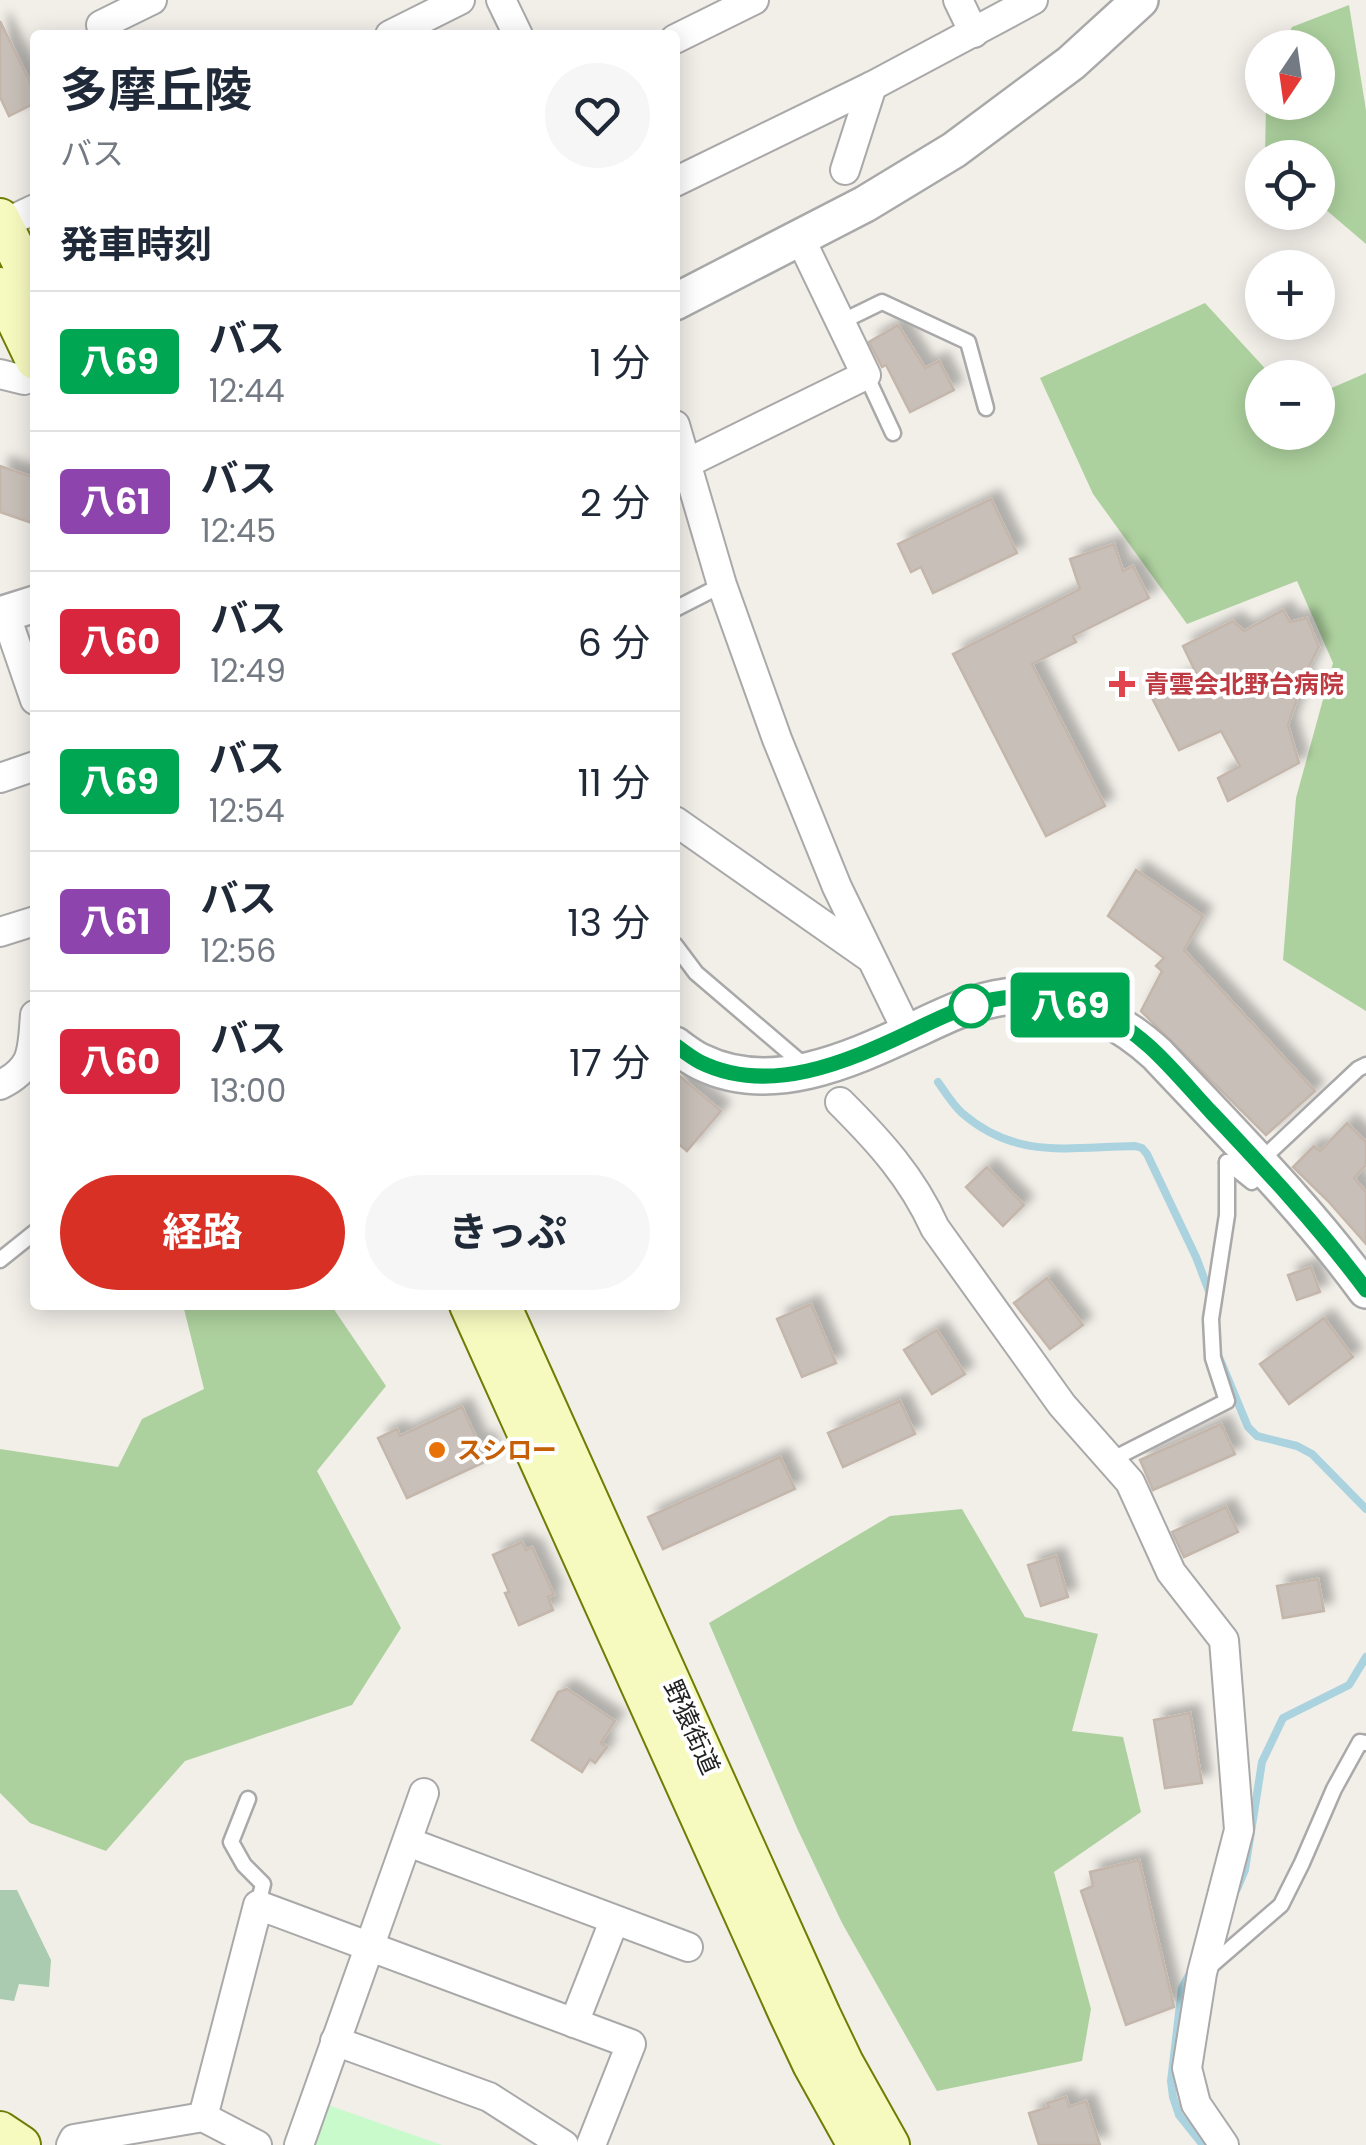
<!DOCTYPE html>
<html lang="ja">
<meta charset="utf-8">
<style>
:root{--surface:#fff;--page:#f6f6f7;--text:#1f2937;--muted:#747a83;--line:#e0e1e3;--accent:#d93025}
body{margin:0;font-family:Poppins,"Noto Sans JP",sans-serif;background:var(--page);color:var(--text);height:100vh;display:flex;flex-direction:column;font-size:38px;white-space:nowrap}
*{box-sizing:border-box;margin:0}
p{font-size:32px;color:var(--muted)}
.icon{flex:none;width:55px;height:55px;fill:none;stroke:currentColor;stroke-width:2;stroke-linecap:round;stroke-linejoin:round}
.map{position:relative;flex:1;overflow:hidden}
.sheet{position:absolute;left:30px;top:30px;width:650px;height:1280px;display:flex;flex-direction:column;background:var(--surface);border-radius:10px;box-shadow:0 5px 25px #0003}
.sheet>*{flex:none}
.badge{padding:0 20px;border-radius:8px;font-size:35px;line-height:65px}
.needle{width:65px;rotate:193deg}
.fabs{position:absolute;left:1245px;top:30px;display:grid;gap:20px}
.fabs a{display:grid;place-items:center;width:90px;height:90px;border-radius:50%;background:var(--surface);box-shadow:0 5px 25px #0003;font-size:50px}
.map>.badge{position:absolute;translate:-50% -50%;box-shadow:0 0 0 5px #fff}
h2{padding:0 30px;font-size:38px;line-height:90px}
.round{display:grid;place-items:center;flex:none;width:105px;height:105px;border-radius:52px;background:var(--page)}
.summary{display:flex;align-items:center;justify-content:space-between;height:170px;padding:0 30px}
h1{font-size:48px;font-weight:700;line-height:75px}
.button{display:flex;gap:20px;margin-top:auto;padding:20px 30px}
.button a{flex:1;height:115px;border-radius:60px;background:var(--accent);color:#fff;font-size:40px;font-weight:700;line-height:115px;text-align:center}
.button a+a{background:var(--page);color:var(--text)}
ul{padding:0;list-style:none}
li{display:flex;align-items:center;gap:30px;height:140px;padding:0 30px;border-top:2px solid var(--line)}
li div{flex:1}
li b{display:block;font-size:38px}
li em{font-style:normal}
li .badge{min-width:110px;font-weight:700;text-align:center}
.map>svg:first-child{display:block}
.forest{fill:#add19e}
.cemetery{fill:#aacbaf}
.park{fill:#c8facc}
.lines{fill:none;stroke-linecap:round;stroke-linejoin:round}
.stream{stroke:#aad3df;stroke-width:8}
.building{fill:#c7bfb8;stroke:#c4b6ab;stroke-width:2.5;filter:url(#shadow)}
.service-casing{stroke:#a9a9a9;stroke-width:19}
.minor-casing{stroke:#a9a9a9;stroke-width:32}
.tertiary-casing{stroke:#a9a9a9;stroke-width:40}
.secondary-casing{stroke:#707d05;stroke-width:42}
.service{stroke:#fff;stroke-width:14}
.minor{stroke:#fff;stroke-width:28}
.tertiary{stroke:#fff;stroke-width:35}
.secondary{stroke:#f7fabf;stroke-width:38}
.line-casing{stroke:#fff;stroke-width:22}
.line{stroke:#00a651;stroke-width:15}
.health-dot{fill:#e0444e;stroke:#fff;stroke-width:4}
.stop-dot{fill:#fff;stroke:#00a651;stroke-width:5}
.food-dot{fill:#e8710a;stroke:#fff;stroke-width:4}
.labels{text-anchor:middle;stroke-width:8;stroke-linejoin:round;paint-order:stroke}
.health-label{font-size:25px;font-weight:bold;fill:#be3a42;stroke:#fff;text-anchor:start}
.food-label{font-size:25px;font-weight:bold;fill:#c56008;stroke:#fff;text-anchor:start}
.street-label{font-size:25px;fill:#222;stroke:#fff}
</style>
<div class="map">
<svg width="1366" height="2145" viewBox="0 0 1366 2145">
<defs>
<filter id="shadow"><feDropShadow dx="9" dy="-9" stdDeviation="5" flood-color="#0004"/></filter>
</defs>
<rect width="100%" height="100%" fill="#f2efe9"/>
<g class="forest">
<polygon points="1349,5 1366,110 1366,244 1318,203 1318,158 1265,157 1266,103 1318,102 1318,48 1283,47 1292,27"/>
<polygon points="1205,303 1273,377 1262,378 1262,432 1318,432 1318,394 1366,373 1366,1011 1283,960 1296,798 1333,663 1297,581 1187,624 1093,494 1040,378"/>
<polygon points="183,1305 331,1305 386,1386 317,1471 401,1628 352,1705 185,1761 106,1851 30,1823 0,1793 0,1449 118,1467 142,1419 204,1389"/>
<polygon points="962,1509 1025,1617 1098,1634 1072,1731 1123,1737 1141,1812 1054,1872 1091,2009 1082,2061 937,2091 842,1923 797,1828 709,1623 890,1516"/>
</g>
<polygon class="cemetery" points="0,1890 17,1890 51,1960 49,1987 19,1984 14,2001 0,1999"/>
<polygon class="park" points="325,2104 442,2145 308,2145"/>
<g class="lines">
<g class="stream">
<path d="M938,1082C945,1092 953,1105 962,1113C1016,1160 1068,1147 1135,1146L1142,1148L1147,1154L1196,1257L1212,1299"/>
<polyline points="1219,1357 1248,1427 1257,1436 1297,1446 1312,1454 1366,1509"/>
<polyline points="1237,1889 1245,1870 1262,1762 1283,1718 1349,1685 1366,1657"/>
<polyline points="1191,1971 1182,1988 1171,2081 1173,2097 1179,2115 1203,2145"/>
</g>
</g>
<g class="building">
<polygon points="0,21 35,92 35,103 9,116 0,97"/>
<polygon points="898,325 925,368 939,361 954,390 910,412 886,365 882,367 869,342"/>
<polygon points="0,466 35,478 35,524 0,512"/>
<polygon points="991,499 1017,553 933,593 921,567 911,572 898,544"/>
<polygon points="1114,544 1123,571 1133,566 1149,598 1073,636 1076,642 1032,664 1105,806 1046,836 953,654 1080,589 1070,559"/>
<polygon points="1283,610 1290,622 1307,618 1319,647 1306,672 1288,725 1299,763 1228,801 1218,778 1240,766 1221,731 1179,750 1150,694 1196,673 1183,646 1233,621 1244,631"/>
<polygon points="1136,870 1203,916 1184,950 1315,1091 1266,1135 1141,1011 1162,971 1156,966 1164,958 1108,916"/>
<polygon points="675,1072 721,1111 687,1151 675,1141"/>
<polygon points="1347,1123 1366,1142 1366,1165 1354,1178 1366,1192 1366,1244 1328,1201 1293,1167 1314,1146 1320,1151"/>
<polygon points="987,1167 1024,1205 1003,1226 966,1187"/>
<polygon points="1311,1267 1320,1292 1297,1300 1288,1275"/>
<polygon points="1047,1278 1083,1325 1050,1349 1014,1303"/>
<polygon points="811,1304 836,1363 802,1377 777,1319"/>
<polygon points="1324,1318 1353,1357 1289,1404 1260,1364"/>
<polygon points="937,1330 965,1374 932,1394 904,1350"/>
<polygon points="900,1401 915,1434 843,1467 828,1433"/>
<polygon points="462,1407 479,1444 486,1441 493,1458 407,1498 378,1438 397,1429 400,1436"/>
<polygon points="1221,1424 1235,1454 1153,1490 1140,1460"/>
<polygon points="780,1457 795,1489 663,1549 648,1517"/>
<polygon points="1226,1507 1238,1532 1184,1557 1172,1532"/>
<polygon points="522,1542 526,1550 532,1547 554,1595 548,1597 553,1610 519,1625 505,1593 509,1592 493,1555"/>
<polygon points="1056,1556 1068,1597 1041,1606 1028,1565"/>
<polygon points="1318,1579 1324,1611 1283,1618 1277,1586"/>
<polygon points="567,1689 615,1721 601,1743 607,1747 595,1763 590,1759 582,1772 532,1740 558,1692"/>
<polygon points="1190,1713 1202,1783 1165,1788 1154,1720"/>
<polygon points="1139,1860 1174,2007 1126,2025 1081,1891 1093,1886 1090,1872"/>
<polygon points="1066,2097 1069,2107 1086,2101 1100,2145 1039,2145 1029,2113 1049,2107 1047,2103"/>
</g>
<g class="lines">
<g class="service-casing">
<g id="service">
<polyline points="841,322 882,302 968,342 986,408"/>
<polyline points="866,375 893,433"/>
<polyline points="675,609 722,585"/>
<polyline points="675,945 696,973 805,1066"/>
<polyline points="1227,1162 1252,1182"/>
<polyline points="1259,1162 1358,1069 1366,1065"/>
<polyline points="0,1260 35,1232"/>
<polyline points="1111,1460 1227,1401 1213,1358 1211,1319 1227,1215 1227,1162"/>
<polyline points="248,1799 231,1842 244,1865 263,1884 258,1905"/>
<polyline points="1207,1969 1281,1905 1302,1863 1334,1789 1360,1742 1366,1743"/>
</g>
</g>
<g class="minor-casing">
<g id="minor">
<polyline points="501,0 518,35"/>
<polyline points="958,0 974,33"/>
<polyline points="101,25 152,0"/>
<polyline points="390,35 460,0"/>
<polyline points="675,39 754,0"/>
<polyline points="845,170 872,86"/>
<polyline points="675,182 872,86 1033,0"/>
<polyline points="3,224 35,209"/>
<polyline points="0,374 24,380 35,376"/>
<polyline points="675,425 722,585 777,739 837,887 908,1033"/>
<polyline points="675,469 866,375 800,238"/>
<polyline points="5,613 35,700"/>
<polyline points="0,778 35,766"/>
<polyline points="675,821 869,957"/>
<polyline points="0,932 35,921"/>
<path d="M0,1085C35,1068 32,1050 35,1015"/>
<path d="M840,1102C879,1141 912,1177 935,1228L1062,1405L1130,1482L1171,1572L1224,1640L1239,1830L1202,1973L1187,2068L1196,2104L1224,2145"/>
<polyline points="408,1842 688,1947"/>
<polyline points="574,2023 614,1921"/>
<polyline points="335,2041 489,2097 564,2145"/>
<polyline points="203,2117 258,1905 631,2044 591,2145"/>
<polyline points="71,2145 74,2139 203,2117 257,2145"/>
<polyline points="299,2145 424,1793"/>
</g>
</g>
<g class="tertiary-casing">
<g id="tertiary">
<polyline points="675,302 865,204 954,150 1071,63 1140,0"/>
<polyline points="0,615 35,604"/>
<path d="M675,1045C683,1051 692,1058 701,1062C770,1096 848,1061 912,1031C940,1018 973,1001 1005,997C1017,996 1030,998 1042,1000C1088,1005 1123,1023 1157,1054C1229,1131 1304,1205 1366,1290"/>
</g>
</g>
<g class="secondary-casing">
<g id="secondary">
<polyline points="0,218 35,290"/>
<polyline points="0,287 35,360"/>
<polyline points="469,1305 788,2013 812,2064 857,2145"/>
<polyline points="501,1305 821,2015 844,2063 890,2145"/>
<polyline points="0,2131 21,2145"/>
</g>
</g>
<use href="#service" class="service"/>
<use href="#minor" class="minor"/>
<use href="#tertiary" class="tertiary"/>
<use href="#secondary" class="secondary"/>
</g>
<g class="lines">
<g class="line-casing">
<path id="line" d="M675,1045C683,1051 692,1058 700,1062C769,1096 847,1062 910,1032C939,1018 971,1002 1003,998C1033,994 1071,1002 1099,1013C1146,1033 1178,1077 1212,1113C1266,1170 1319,1227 1366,1290"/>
</g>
<use href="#line" class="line"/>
</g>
<path class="health-dot" d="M1117 669h10v10h10v10h-10v10h-10v-10h-10v-10h10z"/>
<circle class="stop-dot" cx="971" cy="1006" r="20"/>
<circle class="food-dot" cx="437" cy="1450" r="10"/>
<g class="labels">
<g class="health-label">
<text x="1144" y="693">青雲会北野台病院</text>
</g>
<g class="food-label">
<text x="457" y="1459">スシロー</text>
</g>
<g class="street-label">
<text transform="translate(692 1727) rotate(66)" y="9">野猿街道</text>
</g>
</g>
</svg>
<div class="fabs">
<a><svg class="needle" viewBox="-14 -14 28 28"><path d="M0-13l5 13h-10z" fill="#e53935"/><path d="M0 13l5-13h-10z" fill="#747a83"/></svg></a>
<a><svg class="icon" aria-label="locate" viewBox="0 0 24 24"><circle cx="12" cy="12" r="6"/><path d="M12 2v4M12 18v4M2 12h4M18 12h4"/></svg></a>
<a>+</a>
<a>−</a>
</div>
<b class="badge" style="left:1070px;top:1005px;background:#00a651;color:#fff">八69</b>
<section class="sheet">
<div class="summary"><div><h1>多摩丘陵</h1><p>バス</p></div><a class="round"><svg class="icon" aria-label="heart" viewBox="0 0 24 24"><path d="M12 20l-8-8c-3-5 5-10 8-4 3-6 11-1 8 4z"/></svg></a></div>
<h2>発車時刻</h2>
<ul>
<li><span class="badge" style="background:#00a651;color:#fff">八69</span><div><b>バス</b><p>12:44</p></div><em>1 分</em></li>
<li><span class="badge" style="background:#8e44ad;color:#fff">八61</span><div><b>バス</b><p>12:45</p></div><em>2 分</em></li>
<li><span class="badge" style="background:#d7263d;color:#fff">八60</span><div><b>バス</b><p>12:49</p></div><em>6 分</em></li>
<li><span class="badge" style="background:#00a651;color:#fff">八69</span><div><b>バス</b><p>12:54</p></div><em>11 分</em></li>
<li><span class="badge" style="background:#8e44ad;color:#fff">八61</span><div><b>バス</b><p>12:56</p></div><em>13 分</em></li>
<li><span class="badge" style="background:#d7263d;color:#fff">八60</span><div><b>バス</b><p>13:00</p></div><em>17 分</em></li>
</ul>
<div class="button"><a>経路</a><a>きっぷ</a></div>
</section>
</div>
